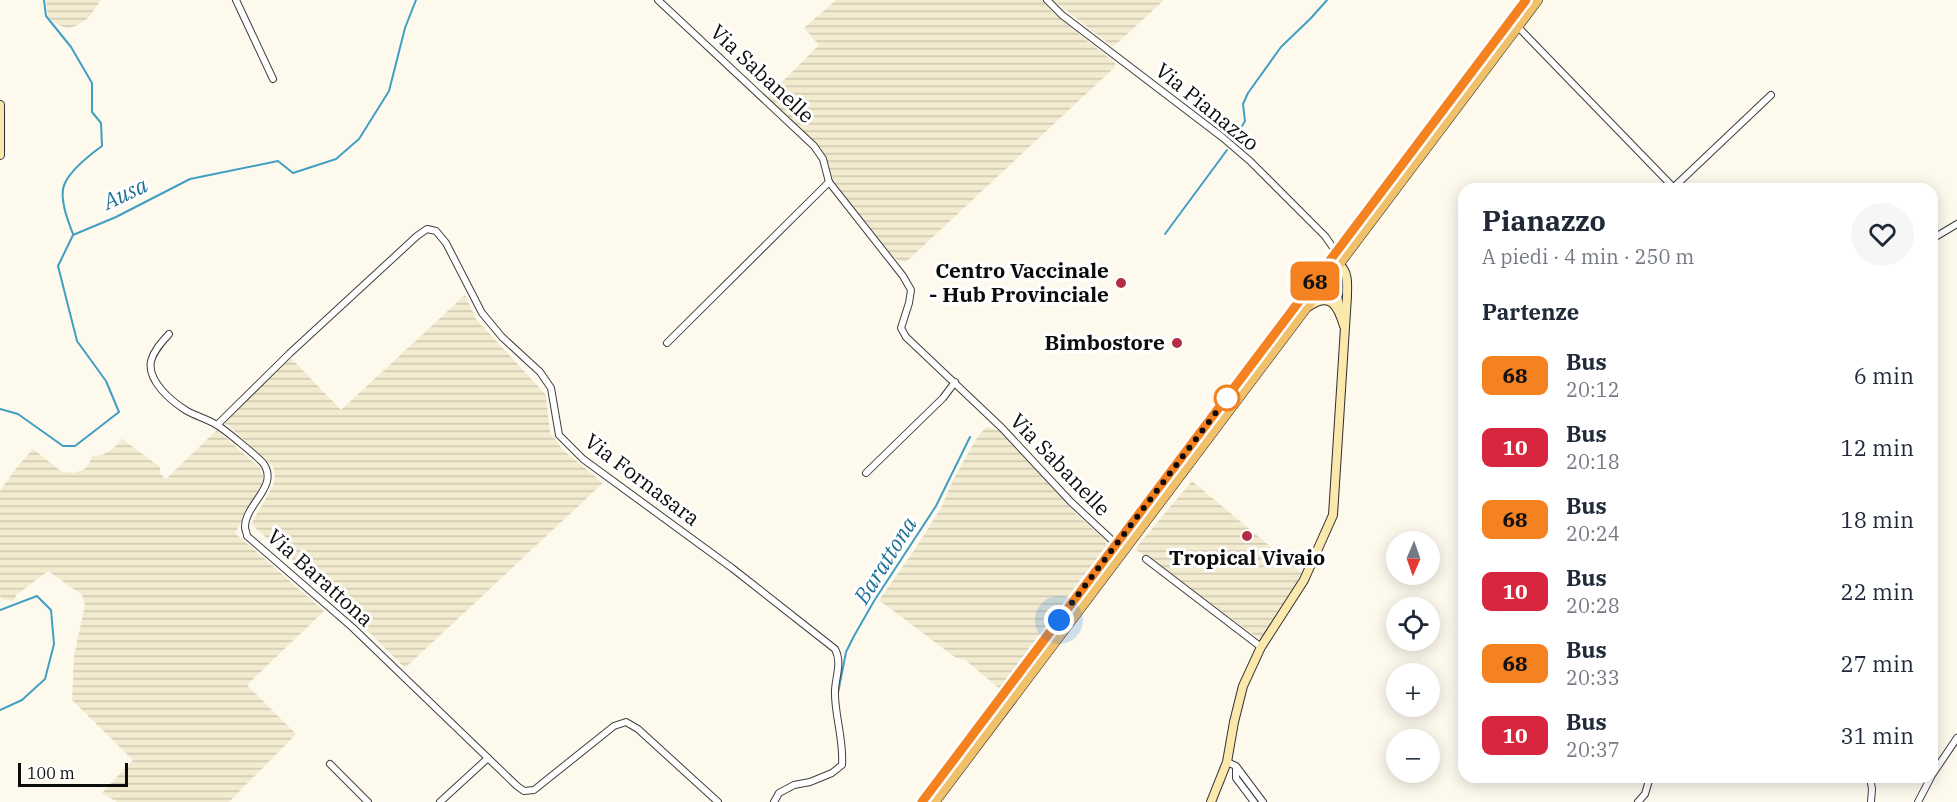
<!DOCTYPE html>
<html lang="it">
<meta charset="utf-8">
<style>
:root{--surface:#fff;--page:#f6f6f7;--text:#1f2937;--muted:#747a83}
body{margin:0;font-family:"IBM Plex Serif",serif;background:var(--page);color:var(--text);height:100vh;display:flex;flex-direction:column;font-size:22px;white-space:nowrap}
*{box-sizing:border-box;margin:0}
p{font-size:20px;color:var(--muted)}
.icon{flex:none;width:33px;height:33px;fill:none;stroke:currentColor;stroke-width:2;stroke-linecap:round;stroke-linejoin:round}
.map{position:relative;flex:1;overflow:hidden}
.side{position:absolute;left:1458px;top:183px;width:480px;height:600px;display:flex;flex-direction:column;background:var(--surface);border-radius:18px;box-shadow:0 3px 15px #0003}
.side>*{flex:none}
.badge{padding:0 12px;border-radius:9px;font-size:21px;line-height:39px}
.needle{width:39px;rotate:182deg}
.fabs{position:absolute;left:1386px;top:531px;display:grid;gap:12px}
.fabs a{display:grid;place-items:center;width:54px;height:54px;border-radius:50%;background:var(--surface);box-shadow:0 3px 15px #0003;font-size:30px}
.scale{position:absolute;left:18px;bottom:15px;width:110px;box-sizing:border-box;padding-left:6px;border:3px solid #0c0c0c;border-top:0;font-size:16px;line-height:21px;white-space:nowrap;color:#0c0c0c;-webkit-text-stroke:4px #fff;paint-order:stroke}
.you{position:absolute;width:30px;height:30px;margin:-15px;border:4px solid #fff;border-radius:50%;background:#1a73e8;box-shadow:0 0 0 9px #1a73e833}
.map>.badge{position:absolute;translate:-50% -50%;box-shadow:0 0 0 3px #fff}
h2{padding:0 24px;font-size:22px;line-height:54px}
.round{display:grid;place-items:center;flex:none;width:63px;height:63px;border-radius:32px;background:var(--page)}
.overview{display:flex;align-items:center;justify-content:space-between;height:102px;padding:0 24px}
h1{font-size:28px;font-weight:800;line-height:45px}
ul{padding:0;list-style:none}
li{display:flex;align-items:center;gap:18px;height:72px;padding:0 24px}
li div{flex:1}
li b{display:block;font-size:22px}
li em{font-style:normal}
li .badge{min-width:66px;font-weight:700;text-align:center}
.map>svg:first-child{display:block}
.farmland{fill:url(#farmland-rules)}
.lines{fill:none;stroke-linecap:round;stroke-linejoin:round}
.stream{stroke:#419fc4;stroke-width:2}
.street-casing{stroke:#3f3f3f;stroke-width:8}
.secondary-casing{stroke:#2e2e2e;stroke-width:10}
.primary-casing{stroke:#1d1d1d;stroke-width:10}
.street{stroke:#fff;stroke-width:6}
.secondary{stroke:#fae8ac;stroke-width:8}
.primary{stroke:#f0c06b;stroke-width:9}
.line-casing{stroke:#fff;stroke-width:14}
.line{stroke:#f58220;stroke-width:9}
.walk{stroke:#0c0c0c;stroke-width:6;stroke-dasharray:0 10.8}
.poi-dot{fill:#b32e44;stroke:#fff;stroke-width:2}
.stop-dot{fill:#fff;stroke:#f58220;stroke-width:3}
.labels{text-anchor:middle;stroke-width:6;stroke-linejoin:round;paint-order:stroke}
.street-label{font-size:21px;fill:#0c0c0c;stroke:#fff}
.poi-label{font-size:21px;font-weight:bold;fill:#0c0c0c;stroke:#fff;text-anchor:end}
.water-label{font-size:22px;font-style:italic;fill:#1e7096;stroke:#fff}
</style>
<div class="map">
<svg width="1957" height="802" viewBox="0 0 1957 802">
<defs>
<pattern id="farmland-rules" width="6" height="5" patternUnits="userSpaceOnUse" patternTransform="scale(1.5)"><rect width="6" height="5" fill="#f2ebcf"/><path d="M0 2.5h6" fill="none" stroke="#cec8b1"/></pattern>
</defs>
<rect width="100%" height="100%" fill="#fef9ed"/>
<g class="farmland">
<polygon points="46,0 101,0 88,18 76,26 67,28 58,25 48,17"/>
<polygon points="836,0 1041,0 1053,13 1115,63 1115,67 906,262 898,260 888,254 836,186 830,176 823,153 766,98 819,45 804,28"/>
<polygon points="1053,0 1164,0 1113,47"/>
<polygon points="465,295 476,319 546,395 550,433 563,450 603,483 405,668 369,632 251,524 273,486 275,476 273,466 224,422 290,357 341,410"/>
<polygon points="986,427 1000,431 1077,515 1104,539 1107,546 1103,553 1000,689 964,659 956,658 879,600 915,549 941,508 954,478 977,438"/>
<polygon points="217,430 260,468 263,476 262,484 235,533 324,611 247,685 296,734 229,802 117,802 102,793 133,760 72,700 74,656 85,605 82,595 48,571 16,595 14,601 2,599 0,596 0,491 17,467 33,449 62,472 73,473 83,470 89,464 92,456 102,455 113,449 122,439 160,467 160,474 166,479"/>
<polygon points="1192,481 1302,573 1261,640 1135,549"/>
</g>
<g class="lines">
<g class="stream">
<path d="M44,0L46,16L71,47L92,83V112L101,123L102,146C91,154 71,170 65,183C58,196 68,221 73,234"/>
<polyline points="1232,143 1245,121 1243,104 1248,93 1281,47 1311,18 1327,0"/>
<polyline points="1165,234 1227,150"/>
<polyline points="0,409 18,414 63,446 75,446 119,412 106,381 77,341 58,266 73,235 116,217 190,179 278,161 293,173 336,159 359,139 389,91 405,28 416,0"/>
<polyline points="0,610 37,596 51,610 54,644 45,679 22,700 0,710"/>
<polyline points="838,693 846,652 854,636 874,601 936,506 970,437"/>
</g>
<g class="street-casing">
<g id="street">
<polyline points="236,0 273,79"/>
<polyline points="658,0 814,146 823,159 829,182 903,276 911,290 909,303 901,328 906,337 1002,428 1071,502 1116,544"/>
<polyline points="1047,0 1062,15 1222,137 1250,161 1325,236 1336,252"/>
<polyline points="1518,27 1675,189"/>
<polyline points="1673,188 1771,95"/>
<polyline points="1932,239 1957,224"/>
<path d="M169,334C162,342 154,350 151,361C147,381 171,401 187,411C196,416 207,419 217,425C224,429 258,457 263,463C280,486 245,504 245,527C245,530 247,533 247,536L352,627L517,786L524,791L534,790L614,726L626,722L638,729L718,802"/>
<polyline points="667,343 829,182"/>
<path d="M217,425L289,354L417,236L427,229L436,231L446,243L482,313L502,337L540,372L551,388L559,435L583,459L732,568L835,649C842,662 836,675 835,690C834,714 844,739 842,765L832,773L810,782L794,785L779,793L774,802"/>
<polyline points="866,473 943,398 955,382"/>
<polyline points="1146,559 1261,647"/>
<polyline points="1227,762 1236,766 1263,802"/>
<polyline points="330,764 368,802"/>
<polyline points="1236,767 1236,778 1254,802"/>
<polyline points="1932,775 1957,738"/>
<polyline points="1870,777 1872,789 1871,802"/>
<polyline points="440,802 488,758"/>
<polyline points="1638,802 1645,794 1650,777"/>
<polyline points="1918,802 1931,777"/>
</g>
</g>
<g class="secondary-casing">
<g id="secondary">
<polyline points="0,105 0,155"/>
<polyline points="1338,268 1334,281 1340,310"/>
<path d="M1308,307C1331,291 1338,306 1344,326"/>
<path d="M1211,802L1227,762L1234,722L1243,686L1261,647L1304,580L1333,515L1347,296C1347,284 1349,273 1339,264"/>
</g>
</g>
<g class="primary-casing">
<g id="primary">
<polyline points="922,802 1526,0"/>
<polyline points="935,802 1538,0"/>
</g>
</g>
<use href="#street" class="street"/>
<use href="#secondary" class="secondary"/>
<use href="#primary" class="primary"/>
</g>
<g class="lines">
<g class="line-casing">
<polyline id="line" points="922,802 1526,0"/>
</g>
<use href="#line" class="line"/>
<polyline class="walk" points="1059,620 1227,398"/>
</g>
<g class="poi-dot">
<circle cx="1121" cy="283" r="6"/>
<circle cx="1177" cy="343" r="6"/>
<circle cx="1247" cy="536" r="6"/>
</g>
<circle class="stop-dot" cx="1227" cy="398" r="12"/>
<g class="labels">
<g class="street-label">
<text transform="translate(762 74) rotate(43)" y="7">Via Sabanelle</text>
<text transform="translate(1207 107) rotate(39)" y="7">Via Pianazzo</text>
<text transform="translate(1060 465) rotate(46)" y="7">Via Sabanelle</text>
<text transform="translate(642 480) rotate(37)" y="7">Via Fornasara</text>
<text transform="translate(320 578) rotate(42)" y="7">Via Barattona</text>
</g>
<g class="poi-label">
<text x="1109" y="278">Centro Vaccinale<tspan x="1109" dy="24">- Hub Provinciale</tspan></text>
<text x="1165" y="350">Bimbostore</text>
<text x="1247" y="565" text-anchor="middle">Tropical Vivaio</text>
</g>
<g class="water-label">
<text transform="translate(125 193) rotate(-25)" y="8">Ausa</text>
<text transform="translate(885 560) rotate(-58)" y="8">Barattona</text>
</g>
</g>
</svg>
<div class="fabs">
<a><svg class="needle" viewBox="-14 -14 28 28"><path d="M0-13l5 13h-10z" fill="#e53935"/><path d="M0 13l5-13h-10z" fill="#747a83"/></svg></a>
<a><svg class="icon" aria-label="locate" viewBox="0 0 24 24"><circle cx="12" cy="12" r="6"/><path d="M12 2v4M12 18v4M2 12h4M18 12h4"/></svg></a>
<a>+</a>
<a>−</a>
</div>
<div class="scale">100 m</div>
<div class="you" style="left:1059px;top:620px"></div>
<b class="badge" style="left:1315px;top:281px;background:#f58220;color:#111">68</b>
<section class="side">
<div class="overview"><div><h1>Pianazzo</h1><p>A piedi · 4 min · 250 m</p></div><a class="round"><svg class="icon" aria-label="heart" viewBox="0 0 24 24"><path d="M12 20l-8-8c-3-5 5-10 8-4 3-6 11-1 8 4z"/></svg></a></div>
<h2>Partenze</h2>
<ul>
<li><span class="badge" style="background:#f58220;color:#111">68</span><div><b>Bus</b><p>20:12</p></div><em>6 min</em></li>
<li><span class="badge" style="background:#d7263d;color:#fff">10</span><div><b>Bus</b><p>20:18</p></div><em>12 min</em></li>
<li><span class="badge" style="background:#f58220;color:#111">68</span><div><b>Bus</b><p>20:24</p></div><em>18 min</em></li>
<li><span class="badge" style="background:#d7263d;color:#fff">10</span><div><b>Bus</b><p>20:28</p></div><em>22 min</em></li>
<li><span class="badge" style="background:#f58220;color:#111">68</span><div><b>Bus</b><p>20:33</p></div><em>27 min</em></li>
<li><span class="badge" style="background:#d7263d;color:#fff">10</span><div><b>Bus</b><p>20:37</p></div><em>31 min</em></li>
</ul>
</section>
</div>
